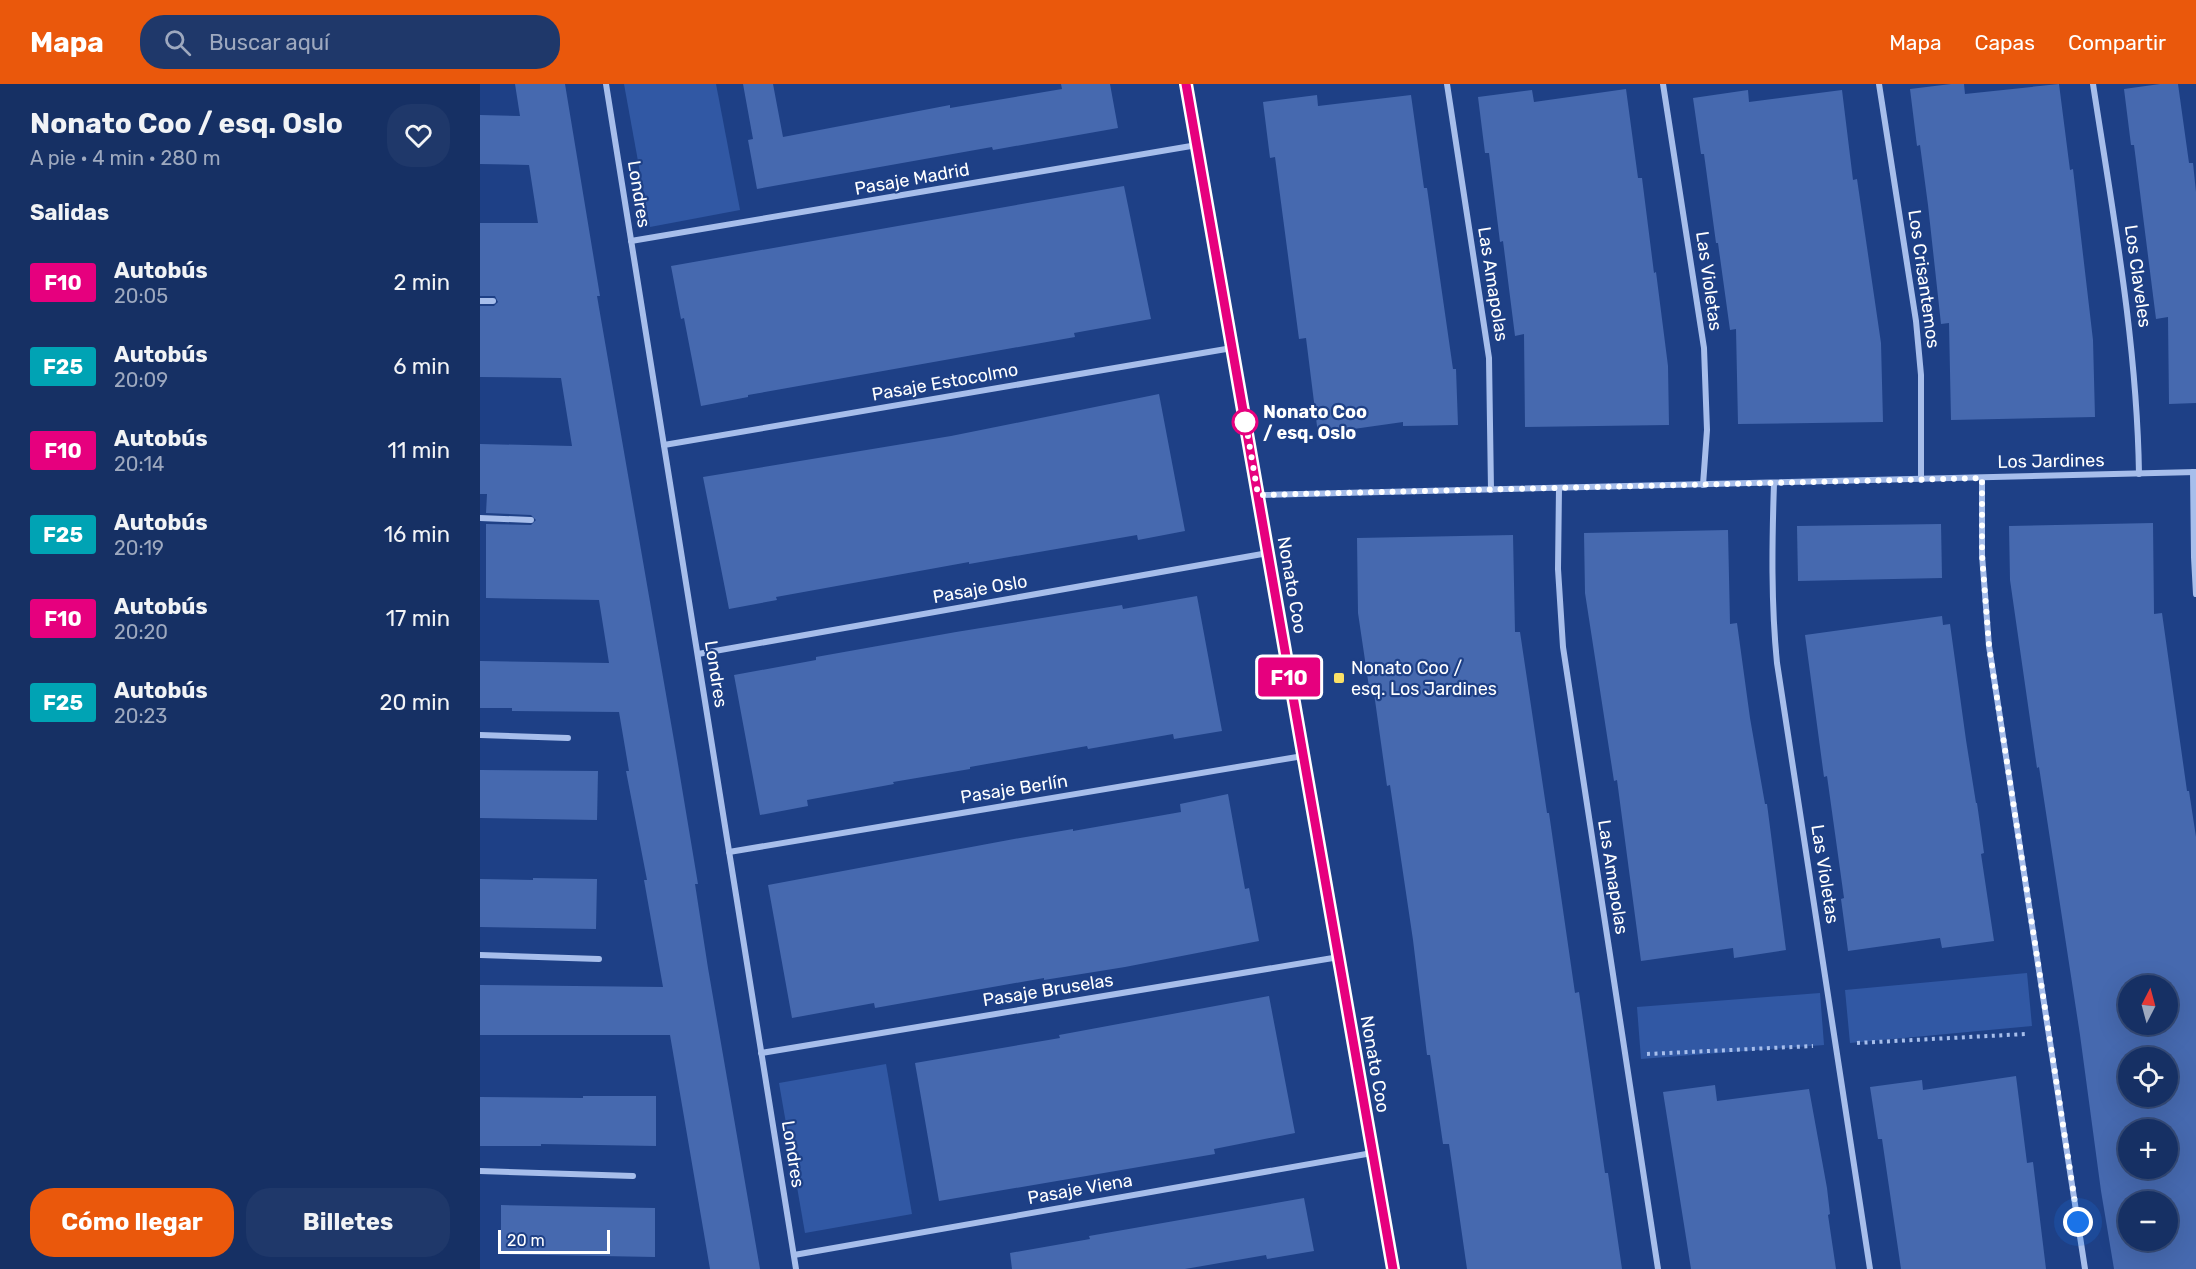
<!DOCTYPE html>
<html lang="es">
<meta charset="utf-8">
<style>
:root{--surface:#163064;--page:#1f386a;--text:#f1f3f6;--muted:#9ea9bf;--line:#354b78;--accent:#ea580c}
body{margin:0;font-family:Rubik,sans-serif;background:var(--page);color:var(--text);height:100vh;display:flex;flex-direction:column;font-size:22px;white-space:nowrap}
*{box-sizing:border-box;margin:0}
p{font-size:20px;color:var(--muted)}
.icon{flex:none;width:33px;height:33px;fill:none;stroke:currentColor;stroke-width:2;stroke-linecap:round;stroke-linejoin:round}
.map{position:relative;flex:1;overflow:hidden}
.details{display:flex;flex-direction:column;background:var(--surface);width:480px}
.details>*{flex:none}
.badge{padding:0 12px;border-radius:4px;font-size:21px;line-height:39px}
.needle{width:39px;rotate:6deg}
.tools{position:absolute;left:1638px;top:891px;display:grid;gap:12px}
.tools a{display:grid;place-items:center;width:60px;height:60px;border-radius:50%;background:var(--surface);box-shadow:0 6px 24px #0002,0 0 0 2px var(--line);font-size:30px}
.scale{position:absolute;left:18px;bottom:15px;width:112px;box-sizing:border-box;padding-left:6px;border:3px solid #fff;border-top:0;font-size:16px;line-height:21px;white-space:nowrap;color:#fff;-webkit-text-stroke:4px #1e4086;paint-order:stroke}
.you{position:absolute;width:30px;height:30px;margin:-15px;border:4px solid #fff;border-radius:50%;background:#1a73e8;box-shadow:0 0 0 9px #1a73e833}
.map>.badge{position:absolute;translate:-50% -50%;box-shadow:0 0 0 3px #fff}
h2{padding:0 30px;font-size:22px;line-height:54px}
.round{display:grid;place-items:center;flex:none;width:63px;height:63px;border-radius:24px;background:var(--page)}
.headline{display:flex;align-items:center;justify-content:space-between;height:102px;padding:0 30px}
h1{font-size:28px;font-weight:700;line-height:45px}
.button{display:flex;gap:12px;margin-top:auto;padding:12px 30px}
.button a{flex:1;height:69px;border-radius:24px;background:var(--accent);color:#fff;font-size:24px;font-weight:700;line-height:69px;text-align:center}
.button a+a{background:var(--page);color:var(--text)}
ul{padding:0;list-style:none}
li{display:flex;align-items:center;gap:18px;height:84px;padding:0 30px}
li div{flex:1}
li b{display:block;font-size:22px}
li em{font-style:normal}
li .badge{min-width:66px;font-weight:700;text-align:center}
header{display:flex;align-items:center;gap:36px;box-sizing:border-box;height:84px;padding:0 30px;background:var(--accent);color:#fff}
header strong{font-size:28px}
nav{display:flex;gap:33px;margin-inline-start:auto;font-size:21px}
.search{width:420px;height:54px;background:var(--page);display:flex;align-items:center;gap:15px;box-sizing:border-box;padding:0 21px;border-radius:24px;color:var(--muted);font-size:22px}
main{display:flex;flex:1;min-height:0}
.map>svg:first-child{display:block}
.green{fill:#3158a4}
.building{fill:#4669af;fill-rule:evenodd}
.lines{fill:none;stroke-linecap:round;stroke-linejoin:round}
.path{stroke:#a7beeb;stroke-width:4;stroke-dasharray:3 4.5;stroke-linecap:butt}
.minor{stroke:#a7beeb;stroke-width:6}
.secondary{stroke:#d2def8;stroke-width:12}
.line-casing{stroke:#fff;stroke-width:14}
.line{stroke:#e6007e;stroke-width:9}
.walk{stroke:#fff;stroke-width:6;stroke-dasharray:0 10.8}
.stop-dot{fill:#fff;stroke:#e6007e;stroke-width:3}
.poi-dot{fill:#fae066;stroke:#1e4086;stroke-width:2}
.labels{text-anchor:middle;stroke-width:4.5;stroke-linejoin:round;paint-order:stroke}
.street-label{font-size:18px;fill:#fff;stroke:#1e4086}
.stop-label{font-size:18px;font-weight:bold;fill:#fff;stroke:#1e4086;text-anchor:start}
.poi-label{font-size:18px;fill:#fff;stroke:#1e4086;text-anchor:start}
</style>
<header>
<strong>Mapa</strong>
<div class="search"><svg class="icon" aria-label="search" viewBox="0 0 24 24"><circle cx="10" cy="10" r="6"/><path d="M15 15l6 6"/></svg>Buscar aquí</div>
<nav><a>Mapa</a><a>Capas</a><a>Compartir</a></nav>
</header>
<main>
<section class="details">
<div class="headline"><div><h1>Nonato Coo / esq. Oslo</h1><p>A pie · 4 min · 280 m</p></div><a class="round"><svg class="icon" aria-label="heart" viewBox="0 0 24 24"><path d="M12 20l-8-8c-3-5 5-10 8-4 3-6 11-1 8 4z"/></svg></a></div>
<h2>Salidas</h2>
<ul>
<li><span class="badge" style="background:#e6007e;color:#fff">F10</span><div><b>Autobús</b><p>20:05</p></div><em>2 min</em></li>
<li><span class="badge" style="background:#00a3b4;color:#fff">F25</span><div><b>Autobús</b><p>20:09</p></div><em>6 min</em></li>
<li><span class="badge" style="background:#e6007e;color:#fff">F10</span><div><b>Autobús</b><p>20:14</p></div><em>11 min</em></li>
<li><span class="badge" style="background:#00a3b4;color:#fff">F25</span><div><b>Autobús</b><p>20:19</p></div><em>16 min</em></li>
<li><span class="badge" style="background:#e6007e;color:#fff">F10</span><div><b>Autobús</b><p>20:20</p></div><em>17 min</em></li>
<li><span class="badge" style="background:#00a3b4;color:#fff">F25</span><div><b>Autobús</b><p>20:23</p></div><em>20 min</em></li>
</ul>
<div class="button"><a>Cómo llegar</a><a>Billetes</a></div>
</section>
<div class="map">
<svg width="1716" height="1185" viewBox="0 0 1716 1185">
<rect width="100%" height="100%" fill="#1e4086"/>
<g class="green">
<polygon points="144,0 236,0 260,126 170,143"/>
<polygon points="1547,889 1552,942 1370,959 1365,906"/>
<polygon points="1340,909 1344,961 1161,975 1157,923"/>
<polygon points="406,980 432,1130 325,1149 299,999"/>
</g>
<g class="building">
<polygon points="35,0 85,0 120,212 117,212 196,668 218,800 215,800 228,884 280,1185 230,1185 190,951 0,951 0,901 183,903 164,796 167,796 146,687 149,687 139,628 32,627 32,624 0,624 0,577 129,579 119,516 6,514 6,440 51,441 56,436 51,431 6,429 7,410 0,410 0,360 92,362 81,294 0,293 0,222 14,222 18,218 15,212 0,212 0,139 58,139 49,81 0,80 0,31 40,32"/>
<polygon points="263,0 293,0 303,53 470,21 470,24 582,5 581,0 630,0 638,44 513,66 512,63 277,105 268,56 273,55"/>
<polygon points="1471,0 1484,0 1485,10 1579,0 1590,86 1593,85 1613,256 1615,333 1471,336 1469,239 1461,240 1448,121 1440,61 1437,62 1430,5"/>
<polygon points="1680,0 1698,0 1709,79 1713,79 1716,108 1716,319 1689,320 1688,233 1676,235 1654,61 1651,61 1644,5"/>
<polygon points="1146,5 1158,94 1162,94 1174,189 1176,188 1188,282 1189,341 1045,343 1044,250 1035,252 1023,157 1020,158 1009,69 1005,69 998,13 1052,6 1054,18"/>
<polygon points="1268,6 1269,18 1362,6 1373,96 1377,95 1401,259 1403,338 1258,340 1256,245 1250,246 1238,159 1236,159 1224,70 1221,70 1213,14"/>
<polygon points="837,11 838,22 931,11 944,104 947,104 973,285 976,285 978,341 923,342 923,338 838,350 826,254 819,255 795,73 790,74 783,18"/>
<polygon points="644,102 671,235 594,249 595,253 268,311 268,313 221,322 204,234 201,235 191,182"/>
<polygon points="679,310 705,447 658,456 657,451 489,480 489,478 296,513 297,516 249,525 223,393 471,352"/>
<path d="M1673,439L1674,530L1682,529L1707,707H1709L1716,753V1185H1634L1621,1107L1600,951L1559,683L1557,684L1530,496L1529,442ZM1648,902H1688V940H1648ZM1648,974H1688V1012H1648ZM1648,1046H1688V1084H1648ZM1648,1118H1688V1156H1648Z"/>
<polygon points="1461,440 1462,494 1318,497 1317,442"/>
<polygon points="1248,446 1250,540 1257,539 1270,634 1285,720 1287,720 1306,866 1254,874 1253,864 1161,877 1137,696 1134,697 1105,509 1104,449"/>
<polygon points="1033,451 1035,548 1040,548 1067,729 1069,729 1095,909 1099,908 1125,1089 1128,1089 1142,1185 987,1185 969,1060 963,1060 950,971 947,971 933,856 910,701 907,702 894,609 890,610 878,529 877,454"/>
<polygon points="717,512 742,647 694,655 693,650 608,665 607,662 490,683 490,685 413,698 414,700 327,716 328,722 280,731 254,591 336,576 336,573 476,548 642,521 643,525"/>
<polygon points="1462,532 1463,541 1470,540 1486,656 1496,719 1497,719 1504,769 1501,770 1514,857 1462,864 1460,854 1368,867 1361,815 1364,814 1347,692 1344,693 1325,551"/>
<polygon points="0,686 118,687 117,736 0,734"/>
<polygon points="748,710 765,805 769,804 779,857 645,883 564,896 564,894 395,924 394,919 312,934 288,801 540,754 593,745 593,747 701,728 700,720"/>
<polygon points="53,794 117,795 116,845 0,843 0,795 53,796"/>
<polygon points="789,912 815,1049 734,1065 735,1070 459,1117 435,979 580,954 579,951"/>
<polygon points="1536,992 1547,1079 1553,1078 1566,1185 1421,1185 1402,1055 1398,1055 1390,1003 1442,996 1443,1006"/>
<polygon points="1235,1001 1237,1017 1329,1005 1347,1104 1350,1130 1348,1131 1356,1185 1211,1185 1183,1008"/>
<polygon points="103,1012 176,1012 176,1062 61,1060 61,1062 0,1062 0,1013 103,1014"/>
<polygon points="824,1114 834,1167 787,1175 786,1171 705,1185 532,1185 530,1169 610,1155 609,1152"/>
<polygon points="21,1121 175,1124 175,1173 21,1170"/>
</g>
<g class="lines">
<g class="path">
<polyline points="1377,959 1546,950"/>
<polyline points="1167,970 1333,962"/>
</g>
<g class="minor">
<polyline points="126,0 316,1185"/>
<polyline points="967,0 1009,274 1011,406"/>
<polyline points="1183,0 1224,264 1227,346 1223,401"/>
<polyline points="1399,0 1436,237 1441,291 1441,396"/>
<path d="M1613,0C1633,130 1657,259 1659,390"/>
<polyline points="151,157 717,61"/>
<polyline points="0,217 13,217"/>
<polyline points="184,361 752,264"/>
<polyline points="1713,388 1714,473 1716,510"/>
<polyline points="1502,394 1502,471 1509,562 1605,1185"/>
<path d="M1294,399C1292,459 1291,519 1297,579L1390,1185"/>
<polyline points="1079,404 1078,485 1083,563 1178,1185"/>
<polyline points="778,411 1716,388"/>
<polyline points="0,434 51,436"/>
<polyline points="218,570 788,469"/>
<polyline points="0,651 88,654"/>
<polyline points="249,768 823,672"/>
<polyline points="0,871 119,875"/>
<polyline points="281,969 859,873"/>
<polyline points="0,1087 153,1092"/>
<polyline points="314,1171 892,1069"/>
</g>
<polyline class="secondary" points="706,0 913,1185"/>
</g>
<g class="lines">
<g class="line-casing">
<polyline id="line" points="706,0 913,1185"/>
</g>
<use href="#line" class="line"/>
<polyline class="walk" points="765,338 764,329 778,411 1502,394 1502,471 1509,562 1598,1138"/>
</g>
<circle class="stop-dot" cx="765" cy="338" r="12"/>
<rect class="poi-dot" x="853" y="588" width="12" height="12" rx="3"/>
<g class="labels">
<g class="street-label">
<text transform="translate(432 95) rotate(-10)" y="6">Pasaje Madrid</text>
<text transform="translate(159 110) rotate(81)" y="6">Londres</text>
<text transform="translate(1658 192) rotate(82)" y="6">Los Claveles</text>
<text transform="translate(1444 195) rotate(82)" y="6">Los Crisantemos</text>
<text transform="translate(1229 197) rotate(82)" y="6">Las Violetas</text>
<text transform="translate(1013 200) rotate(81)" y="6">Las Amapolas</text>
<text transform="translate(465 298) rotate(-10)" y="6">Pasaje Estocolmo</text>
<text transform="translate(1571 377) rotate(-1)" y="6">Los Jardines</text>
<text transform="translate(812 501) rotate(80)" y="6">Nonato Coo</text>
<text transform="translate(500 505) rotate(-10)" y="6">Pasaje Oslo</text>
<text transform="translate(236 590) rotate(81)" y="6">Londres</text>
<text transform="translate(534 705) rotate(-9)" y="6">Pasaje Berlín</text>
<text transform="translate(1345 790) rotate(81)" y="6">Las Violetas</text>
<text transform="translate(1133 793) rotate(81)" y="6">Las Amapolas</text>
<text transform="translate(568 906) rotate(-9)" y="6">Pasaje Bruselas</text>
<text transform="translate(895 980) rotate(80)" y="6">Nonato Coo</text>
<text transform="translate(313 1070) rotate(81)" y="6">Londres</text>
<text transform="translate(600 1105) rotate(-10)" y="6">Pasaje Viena</text>
</g>
<g class="stop-label">
<text x="783" y="334">Nonato Coo<tspan x="783" dy="21">/ esq. Oslo</tspan></text>
</g>
<g class="poi-label">
<text x="871" y="590">Nonato Coo /<tspan x="871" dy="21">esq. Los Jardines</tspan></text>
</g>
</g>
</svg>
<div class="tools">
<a><svg class="needle" viewBox="-14 -14 28 28"><path d="M0-13l5 13h-10z" fill="#e53935"/><path d="M0 13l5-13h-10z" fill="#9ea9bf"/></svg></a>
<a><svg class="icon" aria-label="locate" viewBox="0 0 24 24"><circle cx="12" cy="12" r="6"/><path d="M12 2v4M12 18v4M2 12h4M18 12h4"/></svg></a>
<a>+</a>
<a>−</a>
</div>
<div class="scale">20 m</div>
<div class="you" style="left:1598px;top:1138px"></div>
<b class="badge" style="left:809px;top:593px;background:#e6007e;color:#fff">F10</b>
</div>
</main>
